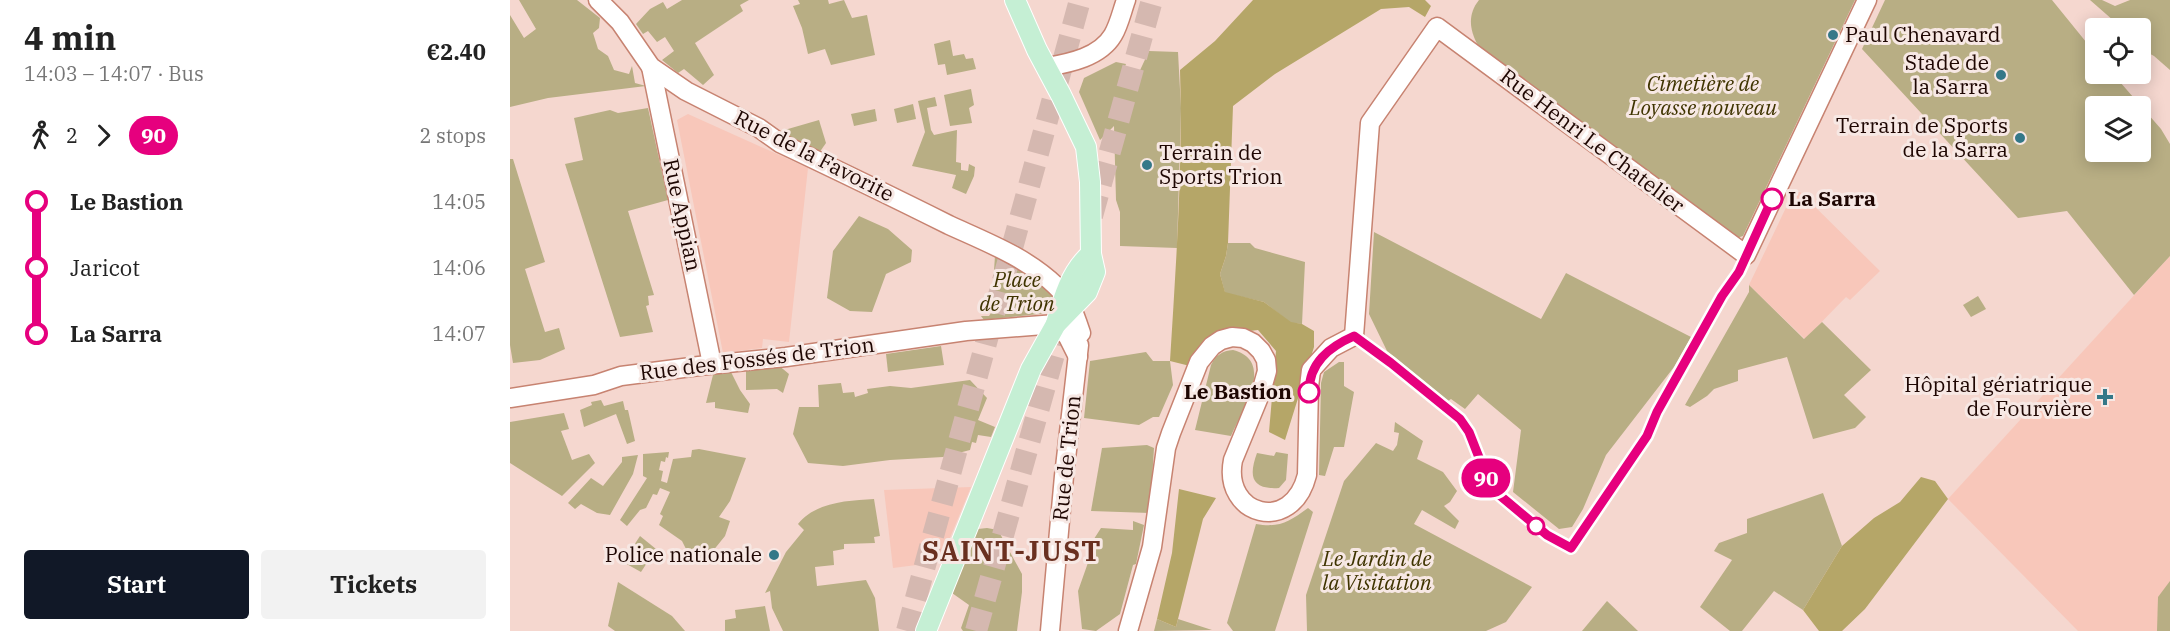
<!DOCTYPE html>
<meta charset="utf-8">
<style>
:root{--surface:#fff;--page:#f2f2f2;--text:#222;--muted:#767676;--accent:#111827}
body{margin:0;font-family:"IBM Plex Serif",serif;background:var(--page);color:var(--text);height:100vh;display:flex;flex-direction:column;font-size:22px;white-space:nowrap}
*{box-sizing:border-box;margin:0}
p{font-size:20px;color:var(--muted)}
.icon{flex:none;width:33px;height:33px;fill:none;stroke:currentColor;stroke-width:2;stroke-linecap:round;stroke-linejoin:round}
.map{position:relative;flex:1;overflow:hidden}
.drawer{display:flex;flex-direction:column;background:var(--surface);width:510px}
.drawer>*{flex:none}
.badge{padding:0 12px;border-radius:20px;font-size:21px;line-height:39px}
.controls{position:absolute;left:1575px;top:18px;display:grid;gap:12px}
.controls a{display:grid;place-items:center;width:66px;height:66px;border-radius:6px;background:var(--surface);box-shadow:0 3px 15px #0003;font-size:30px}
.map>.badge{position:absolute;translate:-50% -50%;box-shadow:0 0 0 3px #fff}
.legs{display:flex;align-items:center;gap:9px;height:66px;padding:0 24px;font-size:20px}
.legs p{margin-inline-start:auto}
.headline{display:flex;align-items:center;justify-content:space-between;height:102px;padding:0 24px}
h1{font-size:33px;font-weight:700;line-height:45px}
.action{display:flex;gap:12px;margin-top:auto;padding:12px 24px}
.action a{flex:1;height:69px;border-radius:6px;background:var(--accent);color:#fff;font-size:24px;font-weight:700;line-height:69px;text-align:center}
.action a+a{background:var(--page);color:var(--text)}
ul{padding:0 24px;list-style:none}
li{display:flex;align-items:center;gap:21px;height:66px;font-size:22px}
li i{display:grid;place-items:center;width:9px;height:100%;margin:0 8px;background:currentColor}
li i::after{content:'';width:15px;height:15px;margin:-8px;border:4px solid;border-radius:50%;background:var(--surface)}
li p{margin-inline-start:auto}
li:first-child i{background:linear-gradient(#0000 50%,currentColor 0)}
li:last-child i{background:linear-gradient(currentColor 50%,#0000 0)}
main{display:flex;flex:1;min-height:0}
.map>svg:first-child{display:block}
.built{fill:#f8c7ba}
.green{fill:#b8ae84;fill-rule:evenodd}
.forest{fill:#b5a668}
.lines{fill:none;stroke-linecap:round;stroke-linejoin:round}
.highway-tunnel{stroke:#d5b8b0;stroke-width:22;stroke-dasharray:22 11;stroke-linecap:butt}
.secondary-casing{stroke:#c78371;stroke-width:21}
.primary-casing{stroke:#fff;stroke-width:22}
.secondary{stroke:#fff;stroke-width:18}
.primary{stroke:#c5efd4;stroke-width:20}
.line-1-casing{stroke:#fff;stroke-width:14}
.line-1{stroke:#e6007e;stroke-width:9}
.poi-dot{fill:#347888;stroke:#f7e8e4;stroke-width:2}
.stop-1-dot{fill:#fff;stroke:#e6007e;stroke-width:3}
.labels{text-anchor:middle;stroke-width:6;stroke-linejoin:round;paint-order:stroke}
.poi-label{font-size:21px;fill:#1e0602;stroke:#f7e8e4;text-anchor:end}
.park-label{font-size:21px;font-style:italic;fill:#3f3400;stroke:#f7e8e4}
.street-label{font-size:21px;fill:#1e0602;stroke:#f7e8e4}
.stop-label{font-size:21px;font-weight:bold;fill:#1e0602;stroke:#f7e8e4;text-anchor:start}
.district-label{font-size:27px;font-weight:bold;letter-spacing:1.5px;fill:#6a3020;stroke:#f7e8e4}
</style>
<main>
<section class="drawer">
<div class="headline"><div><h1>4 min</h1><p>14:03 – 14:07 · Bus</p></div><b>€2.40</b></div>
<div class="legs"><svg class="icon" aria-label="walk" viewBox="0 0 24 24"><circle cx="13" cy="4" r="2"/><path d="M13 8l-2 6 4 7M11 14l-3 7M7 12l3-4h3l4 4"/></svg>2<svg class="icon" aria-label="forward" viewBox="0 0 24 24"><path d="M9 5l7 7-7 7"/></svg><b class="badge" style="background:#e6007e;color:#fff">90</b><p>2 stops</p></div>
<ul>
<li><i style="color:#e6007e"></i><b>Le Bastion</b><p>14:05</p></li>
<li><i style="color:#e6007e"></i><span>Jaricot</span><p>14:06</p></li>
<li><i style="color:#e6007e"></i><b>La Sarra</b><p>14:07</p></li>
</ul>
<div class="action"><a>Start</a><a>Tickets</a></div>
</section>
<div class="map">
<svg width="1660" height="631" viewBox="0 0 1660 631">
<rect width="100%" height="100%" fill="#f5d7cf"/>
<g class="built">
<polygon points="178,114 298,168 279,342 253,339 252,348 213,353 167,120"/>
<polygon points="1290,192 1370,271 1340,300 1336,297 1295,339 1239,285 1283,193"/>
<polygon points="1660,256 1660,631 1568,631 1438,499"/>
<polygon points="461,487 430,562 383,568 374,490"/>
</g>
<g class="green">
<polygon points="9,0 67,0 90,18 89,28 83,33 88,49 98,56 104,70 119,74 122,66 125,83 136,86 38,98 0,107 0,15 14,38 26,29"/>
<polygon points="172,0 239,0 230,5 233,11 185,43 204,75 193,85 174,69 168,73 152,60 164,51 155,37 147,42 138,31 133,34 126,24 140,9 153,2 157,9"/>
<polygon points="288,0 318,0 319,4 334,0 342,18 357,15 365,55 321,65 315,49 298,54 292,28 283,6 290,4"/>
<path d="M969,0H1345L1233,236L1224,239L973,53C961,37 955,17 969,0Z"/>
<path d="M1375,0H1542L1585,53L1586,74H1603L1651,129L1660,144V256L1624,295L1557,211L1508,218L1352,49ZM1586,106H1630V152H1586Z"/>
<polygon points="1580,0 1592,0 1605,6 1620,0 1660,0 1660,70 1644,56 1631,49 1630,28 1612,28"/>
<polygon points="440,40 443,56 454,54 456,59 463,58 466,69 437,75 435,64 428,65 424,44"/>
<polygon points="639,51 668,52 671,108 667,248 610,246 610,212 606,200 604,126 590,140 569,92 574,78 606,62 616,64 611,76 625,81"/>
<polygon points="461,89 464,105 459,108 462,123 440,126 434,95"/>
<polygon points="425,97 427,106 417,108 421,130 424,135 447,130 446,162 451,163 451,170 458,171 459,164 465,167 464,176 456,194 442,188 446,175 402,166 415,132 408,101"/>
<polygon points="403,104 406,119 387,123 384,109"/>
<polygon points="138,108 158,200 118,211 144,295 138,296 139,305 136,306 143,332 110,337 55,164 73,160 64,118 100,110 108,113"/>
<polygon points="365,109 367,121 344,126 341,114"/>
<polygon points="309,120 316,143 309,153 272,135 271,131"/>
<polygon points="0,159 3,159 35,262 15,269 35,332 49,328 55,349 30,360 3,363 0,345"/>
<polygon points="349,216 378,229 402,250 401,262 376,274 362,312 340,311 317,298 323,251"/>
<polygon points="864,232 1031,319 1056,273 1181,337 1164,367 1096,455 1073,509 1062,527 1049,529 1003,492 1011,430 968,394 955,409 941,399 938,401 877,351 859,314"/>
<polygon points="718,243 740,243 745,248 795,262 792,324 781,323 754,302 715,293 710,274 716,256"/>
<polygon points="476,248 507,260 546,297 543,310 538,313 474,320 471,316 479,316 481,313 485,256 484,253 475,253"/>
<polygon points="1239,285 1294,339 1312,322 1361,370 1334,395 1356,417 1345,428 1303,439 1277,357 1228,370 1228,381 1204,389 1197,396 1180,407 1175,405 1239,292"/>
<polygon points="1468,296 1476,309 1461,317 1453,305"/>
<polygon points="431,346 434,365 378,372 376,354"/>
<path d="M723,350C766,361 732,410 721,436L685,430L701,365C706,355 712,351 723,350Z"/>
<polygon points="636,352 643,361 660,361 663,385 649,417 643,417 629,425 574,418 580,361"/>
<polygon points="829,362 834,362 834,386 844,392 834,447 824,447 815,476 809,475 811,383 814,372"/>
<polygon points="267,364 279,374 273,393 267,389 236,390 236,368"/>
<polygon points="220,370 230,390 240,404 238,413 205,408 205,402 196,403 203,375"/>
<polygon points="460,380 477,398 468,420 485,427 481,437 468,435 466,443 462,442 460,450 433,457 380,460 333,466 298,463 283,434 289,407 309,407 308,385 331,383 333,393 344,392 345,397 358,393 357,389 380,386 401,388"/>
<polygon points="91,400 94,406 113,401 115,410 118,410 125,441 117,444 106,414 74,427 70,410 82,405 81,402"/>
<polygon points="54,413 59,429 51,431 62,460 79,454 85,463 52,496 0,463 0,422"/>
<polygon points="885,422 913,441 907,459 933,472 947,491 940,502 934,506 949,521 945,529 912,510 904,524 1022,587 996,622 976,631 797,631 796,595 834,481 866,443 883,451 887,445 889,433 884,432"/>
<polygon points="637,445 644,448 640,513 581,511 592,448"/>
<polygon points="189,449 236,458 220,501 209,517 220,521 215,536 194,562 176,549 172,541 149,525 153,516 150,514 160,492 150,488 147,495 143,494 136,508 130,510 117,526 110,520 137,478 133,476 133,454 159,452 158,458 156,457 155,462 151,461 149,470 153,471 151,481 157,483 163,459 181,457 182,450"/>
<path d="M766,452L778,454L776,480L769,488C740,490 739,475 747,453L764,456Z"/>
<polygon points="128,455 123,474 100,515 87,513 71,504 65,509 58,503 81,478 93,486 112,462 112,457"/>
<polygon points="1313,493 1332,546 1293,610 1264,591 1232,631 1220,631 1190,607 1222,560 1204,551 1209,543 1237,533 1237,519"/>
<path d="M364,499L370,536L364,537L365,543L334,544V549L323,551L324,565L305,567L307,586L356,580L365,598L369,631H273L262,608L260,591L255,593L276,552L294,530L288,524C307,501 338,501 364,499Z"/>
<path d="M798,508L803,512L765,631H723L717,623L746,524C769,528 779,522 798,508Z"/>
<polygon points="623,521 634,525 626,564 623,565 610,614 586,631 572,629 568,591 580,557 582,542 591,528 623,530"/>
<polygon points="477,528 488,530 512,574 512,592 507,631 453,631 451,628 459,605 442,593 468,529"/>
<polygon points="130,536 146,549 131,572 113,562"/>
<polygon points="1660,581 1660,631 1647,631 1648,597"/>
<polygon points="108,582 162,616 175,631 105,631 98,626"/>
<polygon points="1097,601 1128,631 1072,631"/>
<polygon points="255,606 260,631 215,631 215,620 226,618 225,610"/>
<polygon points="647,619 666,627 668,619 702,630 644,631"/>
</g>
<g class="forest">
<path d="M743,0H915L921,6L915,17L899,7L871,9L765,74L723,106L718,243L716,256L710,274L715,292L754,302L781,322L792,324L804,331V347L775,440L759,432L766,351L748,330L723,333L680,366L660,361C666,264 673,167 670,70L705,41Z"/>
<polygon points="1411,477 1425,481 1438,499 1355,609 1332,631 1309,631 1293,610 1332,546 1364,518 1390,502"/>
<polygon points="669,489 706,498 693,519 666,627 647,619 662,553"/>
</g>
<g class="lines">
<g class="highway-tunnel">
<polyline points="582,216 642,0"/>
<polyline points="397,631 570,0"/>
<polyline points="466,631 555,315"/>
</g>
<g class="secondary-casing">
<g id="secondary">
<path d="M88,0L110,22L141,67L176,91L249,128L270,143C327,170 383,197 439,225C476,242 516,257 546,286C560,299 565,315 571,333"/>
<polyline points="141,67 202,364"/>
<path d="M537,67C560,63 590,57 603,35C609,25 612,11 616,0"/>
<polyline points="0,398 84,385 111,376 189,366 276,357 456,331 546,324 558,337 568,357"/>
<polyline points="540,631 554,476 569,345"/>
<path d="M618,631L642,547L656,448L661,433L689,362L702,346L711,340L722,337L733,338L743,343L751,351L756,360L757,371L751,392L723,460C712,516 782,535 797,475L799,387L801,370L821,348L844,336L860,123L927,27L1236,255L1357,0"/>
</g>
</g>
<g class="primary-casing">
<g id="primary">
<path d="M546,324C553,299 561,271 581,254"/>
<polyline points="416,631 521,369 546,324 577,292 585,272 581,254 580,182 576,147 551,95 527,50 505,0"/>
</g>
</g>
<use href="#secondary" class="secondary"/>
<use href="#primary" class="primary"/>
</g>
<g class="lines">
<g class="line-1-casing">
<path id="line-1" d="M799,392C799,363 819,347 844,336L881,363L950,419L959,432L981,488L1037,535L1061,548L1137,436L1147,412L1212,296L1229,272L1262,199"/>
</g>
<use href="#line-1" class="line-1"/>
</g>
<g class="poi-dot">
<circle cx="1323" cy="35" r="6"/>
<circle cx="1491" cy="75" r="6"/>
<circle cx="1510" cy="138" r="6"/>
<circle cx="637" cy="165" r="6"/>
<path d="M1592 388h6v6h6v6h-6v6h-6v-6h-6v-6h6z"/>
<circle cx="264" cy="555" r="6"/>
</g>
<g class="stop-1-dot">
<circle cx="1262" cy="199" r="10"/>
<circle cx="799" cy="392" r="10"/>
<circle cx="1026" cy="526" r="8"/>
</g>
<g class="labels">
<g class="poi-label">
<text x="1335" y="42" text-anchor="start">Paul Chenavard</text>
<text x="1479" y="70">Stade de<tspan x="1479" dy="24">la Sarra</tspan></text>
<text x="1498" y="133">Terrain de Sports<tspan x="1498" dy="24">de la Sarra</tspan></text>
<text x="649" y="160" text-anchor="start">Terrain de<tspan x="649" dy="24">Sports Trion</tspan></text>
<text x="1582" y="392">Hôpital gériatrique<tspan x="1582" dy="24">de Fourvière</tspan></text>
<text x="252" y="562">Police nationale</text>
</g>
<g class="park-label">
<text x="1193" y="91">Cimetière de<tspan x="1193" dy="24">Loyasse nouveau</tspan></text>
<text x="507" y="287">Place<tspan x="507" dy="24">de Trion</tspan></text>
<text x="867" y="566">Le Jardin de<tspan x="867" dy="24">la Visitation</tspan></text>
</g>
<g class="street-label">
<text transform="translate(1082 141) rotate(37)" y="7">Rue Henri Le Chatelier</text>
<text transform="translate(304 156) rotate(27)" y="7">Rue de la Favorite</text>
<text transform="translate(172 215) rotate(78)" y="7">Rue Appian</text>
<text transform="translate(247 359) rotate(-7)" y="7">Rue des Fossés de Trion</text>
<text transform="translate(557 458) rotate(-84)" y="7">Rue de Trion</text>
</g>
<g class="stop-label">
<text x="1278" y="206">La Sarra</text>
<text x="782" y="399" text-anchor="end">Le Bastion</text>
</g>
<g class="district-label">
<text x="502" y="561">SAINT-JUST</text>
</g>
</g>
</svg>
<div class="controls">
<a><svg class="icon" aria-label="locate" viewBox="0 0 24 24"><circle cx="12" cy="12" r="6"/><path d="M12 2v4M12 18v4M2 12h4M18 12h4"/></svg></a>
<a><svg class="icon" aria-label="layers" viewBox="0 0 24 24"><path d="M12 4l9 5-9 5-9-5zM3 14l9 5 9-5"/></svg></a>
</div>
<b class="badge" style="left:976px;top:478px;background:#e6007e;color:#fff">90</b>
</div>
</main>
